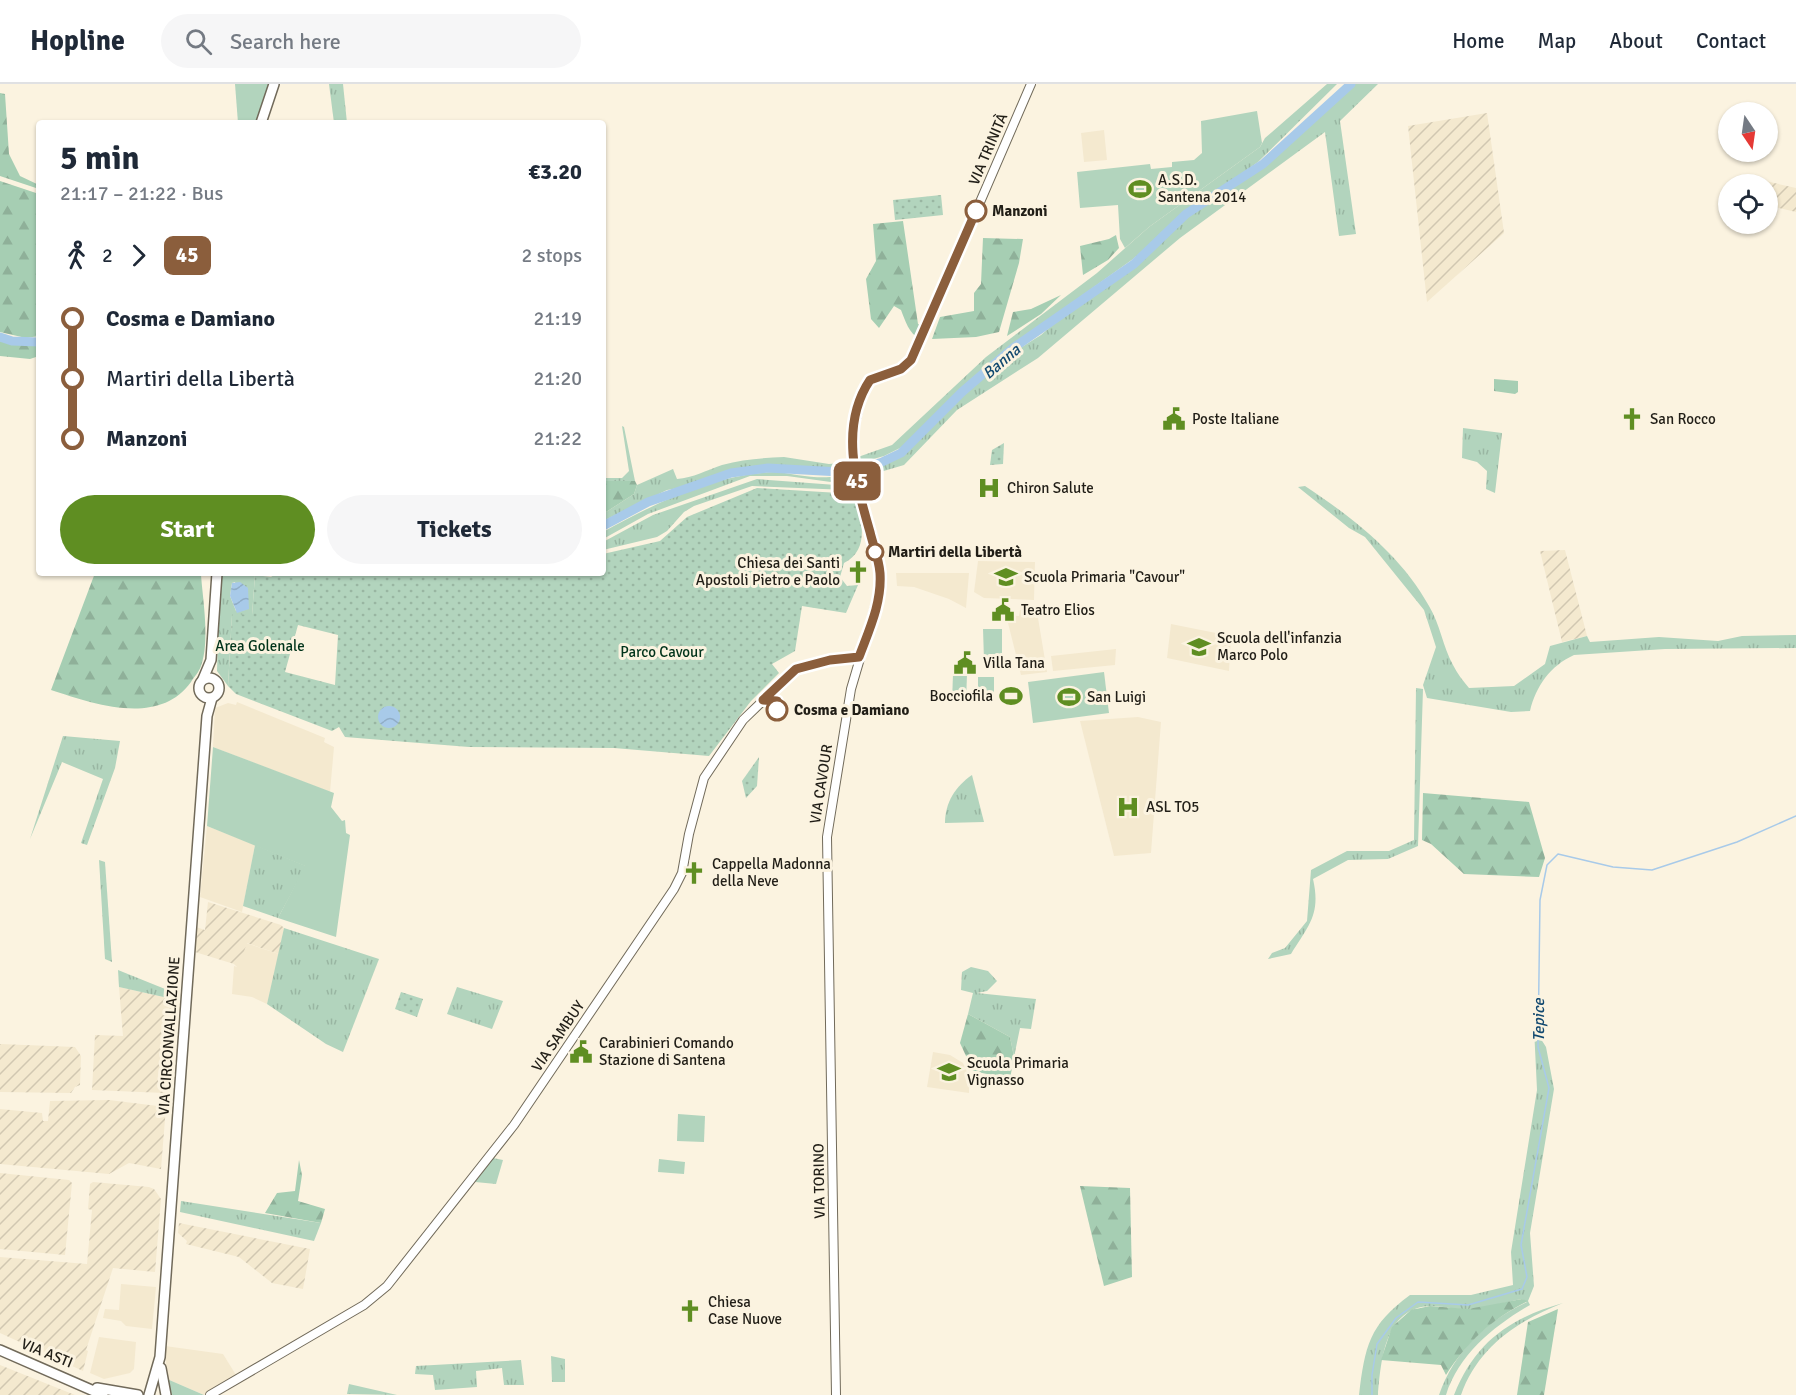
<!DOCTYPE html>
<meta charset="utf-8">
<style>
:root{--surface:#fff;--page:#f6f6f7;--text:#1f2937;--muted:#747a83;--line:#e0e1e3;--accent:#5f8e22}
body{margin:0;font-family:Signika,sans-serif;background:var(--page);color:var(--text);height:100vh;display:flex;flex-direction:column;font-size:22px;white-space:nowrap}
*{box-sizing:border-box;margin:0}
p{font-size:20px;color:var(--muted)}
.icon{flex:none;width:33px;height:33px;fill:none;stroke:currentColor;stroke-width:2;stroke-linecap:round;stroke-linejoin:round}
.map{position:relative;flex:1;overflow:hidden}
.sheet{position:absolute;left:36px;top:36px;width:570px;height:456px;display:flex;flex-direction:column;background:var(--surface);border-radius:6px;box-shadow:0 2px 4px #0004}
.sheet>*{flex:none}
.badge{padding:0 12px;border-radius:9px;font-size:21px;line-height:39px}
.needle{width:39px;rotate:167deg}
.tools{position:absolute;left:1718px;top:18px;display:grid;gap:12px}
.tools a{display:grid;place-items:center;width:60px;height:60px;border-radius:50%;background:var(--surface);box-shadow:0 2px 4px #0004;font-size:30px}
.map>.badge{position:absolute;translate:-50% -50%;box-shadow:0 0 0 3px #fff}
.legs{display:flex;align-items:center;gap:9px;height:66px;padding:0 24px;font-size:20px}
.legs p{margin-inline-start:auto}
.summary{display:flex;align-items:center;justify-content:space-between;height:102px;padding:0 24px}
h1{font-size:33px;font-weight:800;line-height:45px}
.button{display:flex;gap:12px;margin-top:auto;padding:12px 24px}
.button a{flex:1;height:69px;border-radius:36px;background:var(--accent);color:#fff;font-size:24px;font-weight:800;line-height:69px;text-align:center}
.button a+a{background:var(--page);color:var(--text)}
ul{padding:0 24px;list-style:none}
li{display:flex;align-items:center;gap:21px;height:60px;font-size:22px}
li i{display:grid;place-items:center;width:9px;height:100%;margin:0 8px;background:currentColor}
li i::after{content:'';width:15px;height:15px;margin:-8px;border:4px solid;border-radius:50%;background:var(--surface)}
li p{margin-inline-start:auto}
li:first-child i{background:linear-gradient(#0000 50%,currentColor 0)}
li:last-child i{background:linear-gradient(currentColor 50%,#0000 0)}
header{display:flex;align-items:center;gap:36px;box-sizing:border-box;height:84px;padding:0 30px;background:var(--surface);border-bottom:2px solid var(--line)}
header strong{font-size:28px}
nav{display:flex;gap:33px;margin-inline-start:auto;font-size:21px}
.search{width:420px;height:54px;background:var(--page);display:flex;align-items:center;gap:15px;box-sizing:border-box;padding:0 21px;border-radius:33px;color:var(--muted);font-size:22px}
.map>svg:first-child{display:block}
.built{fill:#f4e9cf}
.industrial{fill:url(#industrial-furrows)}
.grass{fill:url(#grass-tufts);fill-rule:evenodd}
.forest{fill:url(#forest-firs)}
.park{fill:url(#park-dots);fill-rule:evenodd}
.garden{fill:#b2d4bd}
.water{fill:url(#water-waves)}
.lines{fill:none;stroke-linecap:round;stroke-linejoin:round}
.stream{stroke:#a8cae9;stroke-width:1.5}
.river{stroke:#a8cae9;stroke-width:9}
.minor-casing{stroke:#716a5a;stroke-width:10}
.major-casing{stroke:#716a5a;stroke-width:12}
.minor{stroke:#fff;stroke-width:8}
.major{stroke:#fff;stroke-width:9}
.line-1-casing{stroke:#fff;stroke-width:14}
.line-1{stroke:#8b5e3c;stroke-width:9}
.stop-1-dot{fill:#fff;stroke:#8b5e3c;stroke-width:3}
.labels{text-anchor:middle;stroke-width:6;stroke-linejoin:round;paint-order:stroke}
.street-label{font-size:15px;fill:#211e17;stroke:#fbf3e0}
.poi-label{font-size:15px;fill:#211e17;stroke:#fbf3e0;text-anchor:start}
.stop-label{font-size:15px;font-weight:bold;fill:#211e17;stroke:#fbf3e0;text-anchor:start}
.park-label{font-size:15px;fill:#00331a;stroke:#fbf3e0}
.water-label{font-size:16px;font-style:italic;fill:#11486f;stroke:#fbf3e0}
</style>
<header>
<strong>Hopline</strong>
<div class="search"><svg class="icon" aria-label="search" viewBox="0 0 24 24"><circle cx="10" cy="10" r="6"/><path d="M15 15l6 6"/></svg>Search here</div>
<nav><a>Home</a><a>Map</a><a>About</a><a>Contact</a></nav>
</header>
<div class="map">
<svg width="1796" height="1311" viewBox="0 0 1796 1311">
<defs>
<pattern id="industrial-furrows" width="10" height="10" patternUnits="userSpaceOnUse" patternTransform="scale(1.5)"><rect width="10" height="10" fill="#f4e9cf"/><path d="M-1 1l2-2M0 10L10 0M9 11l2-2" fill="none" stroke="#d1c7b1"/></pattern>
<pattern id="grass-tufts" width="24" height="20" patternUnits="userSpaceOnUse" patternTransform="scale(1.5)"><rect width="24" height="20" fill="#b2d4bd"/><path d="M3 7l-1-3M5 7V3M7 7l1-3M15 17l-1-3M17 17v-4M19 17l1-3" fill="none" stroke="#99b6a2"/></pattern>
<pattern id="forest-firs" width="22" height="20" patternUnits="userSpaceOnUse" patternTransform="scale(1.5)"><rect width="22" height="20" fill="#a6ceb3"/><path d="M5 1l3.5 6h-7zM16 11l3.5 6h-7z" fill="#8fb099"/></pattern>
<pattern id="park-dots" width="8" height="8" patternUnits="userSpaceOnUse" patternTransform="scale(1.5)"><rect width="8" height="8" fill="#b2d4bd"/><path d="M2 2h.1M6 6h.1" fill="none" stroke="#99b6a2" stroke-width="1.8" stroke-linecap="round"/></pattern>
<pattern id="water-waves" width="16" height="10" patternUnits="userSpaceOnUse" patternTransform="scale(1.5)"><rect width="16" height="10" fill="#a8cae9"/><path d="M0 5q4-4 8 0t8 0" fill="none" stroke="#90adc7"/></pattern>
</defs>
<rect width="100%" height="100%" fill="#fbf3e0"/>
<g class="built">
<polygon points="1104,46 1107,76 1084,78 1081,49"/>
<polygon points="978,477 1035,478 1034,516 984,514 974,508"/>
<polygon points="896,489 969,489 966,524 949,515 914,503 897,502"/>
<polygon points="1036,522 1047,588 1021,591 1006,531 1019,532 1020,526"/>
<polygon points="1171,540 1231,552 1229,587 1167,574"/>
<polygon points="1116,565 1115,581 1053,587 1051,572"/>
<polygon points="237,618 325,654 324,658 334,663 330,708 213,663 215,624 228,619 236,621"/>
<polygon points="1138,633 1161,638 1151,769 1114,772 1080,637"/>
<polygon points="207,742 255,761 242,828 200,813"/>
<polygon points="246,859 279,870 267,920 252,913 232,910 234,882 237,883"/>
<polygon points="933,968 950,971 963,979 969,992 969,1009 927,1003"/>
<polygon points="121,1200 156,1203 152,1245 126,1242 121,1237 103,1234 105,1225 119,1226"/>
<polygon points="99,1253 136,1258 134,1285 130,1289 104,1295 90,1289"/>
<polygon points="165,1262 223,1270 236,1291 204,1311 167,1295"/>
</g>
<g class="industrial">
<polygon points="1487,29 1504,149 1427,218 1408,42"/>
<polygon points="1761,96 1796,104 1796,128 1767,121 1767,100 1760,100"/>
<polygon points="1565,466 1587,552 1562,558 1540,467"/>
<polygon points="208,818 281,841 284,844 279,870 247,859 238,884 234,880 195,868 196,843 205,846"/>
<polygon points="119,903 168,914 172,922 165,1009 92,1006 95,951 123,952"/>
<polygon points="0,960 75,963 81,972 80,1001 75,1003 71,1009 0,1008"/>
<polygon points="109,1016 166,1023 161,1085 129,1079 109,1090 0,1080 0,1025 42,1029 43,1037 48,1037 50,1017"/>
<polygon points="0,1089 69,1096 72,1099 65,1171 0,1165"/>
<polygon points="93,1098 149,1103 154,1105 161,1115 155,1188 113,1184 86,1266 88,1267 83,1287 0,1249 0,1173 87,1180 92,1126 88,1125 90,1100"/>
<polygon points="179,1139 310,1165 303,1205 272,1199 239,1173 186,1160 187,1157 178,1149"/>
<polygon points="0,1281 75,1311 0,1311"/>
</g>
<g class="grass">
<polygon points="329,0 343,0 347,39 334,39"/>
<polygon points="1327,0 1337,0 1258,78 1183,131 1133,175 1013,261 979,289 904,362 884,372 859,379 858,373 892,361 986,273 1097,189 1149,143 1260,63 1265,54"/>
<polygon points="1353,0 1378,0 1340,37 1356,150 1339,152 1325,48 1180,154 1038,274 957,326 904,381 860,394 860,387 904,371 957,317 1009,271 1041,251 1064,231 1135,181 1187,134 1276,73"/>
<polygon points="622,342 624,343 635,397 603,397 603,394 622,394 629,387"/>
<polygon points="1463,344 1502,349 1495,409 1486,405 1487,387 1477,378 1462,374"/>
<path d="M784,373L829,380L848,378L849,383L837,386L813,385L767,381L734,385L690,402L667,406L603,437V430L634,410L637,401L673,385L677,395C693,394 707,386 722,381C743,375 763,374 784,373Z"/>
<path d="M775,388C798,390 828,399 849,388V394L838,399L787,392H750L648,430L603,455V448C656,419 713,390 775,388Z"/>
<polygon points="757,395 836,401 847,406 752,402 694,422 684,428 667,447 657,453 603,466 603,458 653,431"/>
<path d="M1305,402C1352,433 1401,471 1429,522C1440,540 1443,563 1453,581C1457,589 1463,597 1469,604L1514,602L1545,580L1550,562L1587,552L1590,558L1659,553L1718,557L1742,552L1796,551V564L1665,565L1574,571C1550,582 1536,602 1530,627L1511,628L1427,614L1423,601L1436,563L1424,526L1365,453L1349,444L1298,403Z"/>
<path d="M220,489L255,491L252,531H232L228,602L217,587ZM235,498L245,526L236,527L230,512L232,499Z"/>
<path d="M1416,604L1423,605L1418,762L1388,775L1348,776L1313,795C1321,830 1309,841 1291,870L1268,875L1272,869L1285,864L1307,837L1311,786L1347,767H1389L1414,756Z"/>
<polygon points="63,652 120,657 115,684 87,761 81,759 103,695 62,678 30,755"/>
<path d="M972,691L984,738L945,739C945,718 956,702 972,691Z"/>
<polygon points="255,761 306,782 278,834 243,822"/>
<polygon points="99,776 105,778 112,878 105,875"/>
<polygon points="284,844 379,875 343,968 326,960 267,920"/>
<polygon points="971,883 988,887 997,897 987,907 977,909 1036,915 1031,945 1020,944 1014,973 1010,953 968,930 973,909 961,906 962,888"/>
<polygon points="118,886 170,907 168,914 119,903"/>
<polygon points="457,903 503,917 492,945 447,930"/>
<path d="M1534,944L1546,963L1554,1005L1530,1149L1534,1202L1528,1217L1530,1221C1494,1242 1459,1270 1446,1311H1439C1454,1268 1486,1237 1527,1218L1522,1215C1505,1218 1486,1224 1468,1225C1456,1226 1443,1222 1431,1222C1385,1223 1381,1276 1378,1311H1359C1365,1262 1369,1241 1410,1211H1471L1513,1201L1511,1168L1537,1006Z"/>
<polygon points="493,1074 503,1076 496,1100 475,1098"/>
<polygon points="181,1117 321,1139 314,1157 180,1128"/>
<path d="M1563,1219C1517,1237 1478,1263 1461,1311H1454C1475,1258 1510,1234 1563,1219Z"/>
<polygon points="551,1272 565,1275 565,1298 552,1298"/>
<polygon points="521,1276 524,1301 504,1301 502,1284 476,1287 477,1303 435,1306 433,1291 415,1290 416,1282"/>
<polygon points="167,1295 204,1311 171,1311"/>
<polygon points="349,1300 397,1311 347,1310"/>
</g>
<g class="forest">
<polygon points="0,9 5,10 9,70 20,92 39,101 39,105 0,92"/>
<polygon points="0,97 39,110 39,252 26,254 0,248"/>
<path d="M903,137L918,240L925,243L920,255C909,250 905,236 901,226L894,222L879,244L871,235L866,195L876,177L873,140Z"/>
<polygon points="1116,151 1119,164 1108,176 1083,191 1080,162 1109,155"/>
<polygon points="983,154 1023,155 1019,179 999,248 976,253 932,255 940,233 974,227 974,209 981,200"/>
<polygon points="1061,211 1041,230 1007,252 1013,228 1031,225"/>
<polygon points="0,256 16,260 39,261 39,272 30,275 0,272"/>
<polygon points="1494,295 1518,297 1518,308 1515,310 1494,307"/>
<polygon points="603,397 635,397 637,401 634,410 603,430"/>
<path d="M95,489L201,491C203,517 210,558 201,582C199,588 194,593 191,598C159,643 94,620 51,606Z"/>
<polygon points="1423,709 1529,718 1545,774 1539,793 1464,790 1431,760 1422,756"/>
<polygon points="968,930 1010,953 1014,973 1010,995 973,987 960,959"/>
<polygon points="299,1076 302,1091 298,1117 325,1125 321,1139 265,1129 277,1109 295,1107"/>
<polygon points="1080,1102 1130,1104 1132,1193 1104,1202"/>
<path d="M1522,1215L1528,1217C1493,1234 1467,1258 1446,1291L1441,1281L1381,1276L1392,1243L1411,1226L1430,1222L1468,1225Z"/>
<polygon points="1558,1225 1544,1311 1517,1311 1528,1238"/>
</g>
<g class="park">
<polygon points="941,111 943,131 895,136 893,116"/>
<polygon points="1004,359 1003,380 990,381 992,366"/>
<path d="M757,404L855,410C861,434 871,465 844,479L840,493L847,502L858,501L846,529L802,522L795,567L772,580L779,589L751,617L709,672L614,664L469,663L345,653L339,643L332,647L236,610L228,602L232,530L252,531L255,491L271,493L277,489H603V470L660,457L687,433ZM298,541L338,551L335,601L285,588Z"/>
<polygon points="759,673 757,702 746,714 742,697"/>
<polygon points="401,908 423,915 417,933 395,925"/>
</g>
<g class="garden">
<polygon points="235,0 269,0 257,39 238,39"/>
<polygon points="1257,27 1262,59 1260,63 1149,143 1125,164 1120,155 1118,121 1080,124 1077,88 1150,80 1151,85 1172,83 1172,78 1194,76 1202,69 1201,37"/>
<polygon points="983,545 1002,545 1002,577 984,577"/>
<polygon points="1104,588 1109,629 1033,639 1028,598"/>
<polygon points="953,590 967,590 966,619 952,618"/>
<polygon points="978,593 994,593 994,615 978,614"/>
<polygon points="213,663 334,709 331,723 342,737 345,736 346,749 350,751 336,853 278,834 305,782 207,742"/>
<polygon points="678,1030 705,1032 704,1058 677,1057"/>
<polygon points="659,1075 685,1078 684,1090 658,1088"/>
</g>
<g class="water">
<polygon points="240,498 248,504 249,525 237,529 230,512 232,499"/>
<circle cx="389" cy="633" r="11"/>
</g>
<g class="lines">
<polyline class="stream" points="1372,1311 1372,1291 1377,1260 1396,1234 1418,1218 1468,1221 1522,1205 1527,1193 1521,1161 1549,1004 1538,963 1540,816 1547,781 1558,770 1613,783 1652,786 1737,758 1796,732"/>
<g class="river">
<polyline points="0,253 12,257 39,258"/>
<polyline points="603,442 648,418 731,389 768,384 840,388 880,379 901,369 962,308 1013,264 1134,180 1186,130 1263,80 1351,0"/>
</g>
<g class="minor-casing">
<g id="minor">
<polyline points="210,1311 364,1221 387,1202 514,1041 674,805 682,789 689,750 704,694 743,636 796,585 830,576 859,573"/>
<polyline points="836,1311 827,753 851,605 879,510 880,487 858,406 851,357 861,313 868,298 901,285 914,271 1031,0"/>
</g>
</g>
<g class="major-casing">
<g id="major">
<polyline points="261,39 274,0"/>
<circle cx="209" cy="604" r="10"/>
<polyline points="203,595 211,576 217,489"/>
<polyline points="0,1266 103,1311"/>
<polyline points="161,1284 166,1311"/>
<polyline points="97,1304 138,1311"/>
<polyline points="149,1311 160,1273 207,632 212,614"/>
</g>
</g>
<use href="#minor" class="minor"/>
<use href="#major" class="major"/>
</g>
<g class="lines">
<g class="line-1-casing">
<path id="line-1" d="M777,626V617L763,616L796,585L830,576L859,573C869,546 882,519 880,489C879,475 873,461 870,448C856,399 839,342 870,296L901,285L911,276L976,127"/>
</g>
<use href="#line-1" class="line-1"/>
</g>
<defs>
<g id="stadium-bare" transform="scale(1.8)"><path d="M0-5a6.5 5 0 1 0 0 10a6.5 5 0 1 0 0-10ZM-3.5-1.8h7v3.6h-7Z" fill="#5f8e22" stroke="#fbf3e0" stroke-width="2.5" paint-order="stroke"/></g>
<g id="civic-bare" transform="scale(1.8)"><path d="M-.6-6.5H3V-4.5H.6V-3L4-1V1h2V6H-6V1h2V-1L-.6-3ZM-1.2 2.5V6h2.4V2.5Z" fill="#5f8e22" stroke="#fbf3e0" stroke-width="2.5" paint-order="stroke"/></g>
<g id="church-bare" transform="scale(1.8)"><path d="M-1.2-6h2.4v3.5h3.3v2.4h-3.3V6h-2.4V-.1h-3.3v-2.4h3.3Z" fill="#5f8e22" stroke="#fbf3e0" stroke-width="2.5" paint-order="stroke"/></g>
<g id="hospital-bare" transform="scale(1.8)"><path d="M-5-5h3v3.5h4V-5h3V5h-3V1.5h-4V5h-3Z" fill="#5f8e22" stroke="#fbf3e0" stroke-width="2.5" paint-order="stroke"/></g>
<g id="school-bare" transform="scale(1.8)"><path d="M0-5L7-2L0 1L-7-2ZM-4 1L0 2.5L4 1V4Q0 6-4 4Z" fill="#5f8e22" stroke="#fbf3e0" stroke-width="2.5" paint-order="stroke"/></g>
</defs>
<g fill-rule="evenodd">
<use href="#stadium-bare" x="1140" y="105"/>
<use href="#civic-bare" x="1174" y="335"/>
<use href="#church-bare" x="1632" y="335"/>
<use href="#hospital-bare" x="989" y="404"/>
<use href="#church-bare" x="858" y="488"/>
<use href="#school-bare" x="1006" y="493"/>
<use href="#civic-bare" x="1003" y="526"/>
<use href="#school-bare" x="1199" y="563"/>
<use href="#civic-bare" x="965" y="579"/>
<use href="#stadium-bare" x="1011" y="612"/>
<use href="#stadium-bare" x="1069" y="613"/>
<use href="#hospital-bare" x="1128" y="723"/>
<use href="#church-bare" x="694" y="789"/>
<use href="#civic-bare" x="581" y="968"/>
<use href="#school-bare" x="949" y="988"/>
<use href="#church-bare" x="690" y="1227"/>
</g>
<g class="stop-1-dot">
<circle cx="976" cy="127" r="10"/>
<circle cx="875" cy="468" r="8"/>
<circle cx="777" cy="626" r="10"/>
</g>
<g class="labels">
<g class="street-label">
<text transform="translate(988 65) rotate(-67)" y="5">VIA TRINITÀ</text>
<text transform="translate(821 700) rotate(-81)" y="5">VIA CAVOUR</text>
<text transform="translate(169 952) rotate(-86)" y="5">VIA CIRCONVALLAZIONE</text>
<text transform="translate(558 952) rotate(-56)" y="5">VIA SAMBUY</text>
<text transform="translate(819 1097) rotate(-91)" y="5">VIA TORINO</text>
<text transform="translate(47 1269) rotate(22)" y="5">VIA ASTI</text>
</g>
<g class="poi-label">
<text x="1158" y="101">A.S.D.<tspan x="1158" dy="17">Santena 2014</tspan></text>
<text x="1192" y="340">Poste Italiane</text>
<text x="1650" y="340">San Rocco</text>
<text x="1007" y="409">Chiron Salute</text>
<text x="840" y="484" text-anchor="end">Chiesa dei Santi<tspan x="840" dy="17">Apostoli Pietro e Paolo</tspan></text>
<text x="1024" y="498">Scuola Primaria "Cavour"</text>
<text x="1021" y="531">Teatro Elios</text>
<text x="1217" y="559">Scuola dell'infanzia<tspan x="1217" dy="17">Marco Polo</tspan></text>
<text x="983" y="584">Villa Tana</text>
<text x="993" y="617" text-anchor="end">Bocciofila</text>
<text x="1087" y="618">San Luigi</text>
<text x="1146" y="728">ASL TO5</text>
<text x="712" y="785">Cappella Madonna<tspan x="712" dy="17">della Neve</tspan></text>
<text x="599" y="964">Carabinieri Comando<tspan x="599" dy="17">Stazione di Santena</tspan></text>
<text x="967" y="984">Scuola Primaria<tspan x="967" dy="17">Vignasso</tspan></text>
<text x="708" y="1223">Chiesa<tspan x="708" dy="17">Case Nuove</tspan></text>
</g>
<g class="stop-label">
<text x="992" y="132">Manzoni</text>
<text x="888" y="473">Martiri della Libertà</text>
<text x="794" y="631">Cosma e Damiano</text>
</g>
<g class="park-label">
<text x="260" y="567">Area Golenale</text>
<text x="662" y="573">Parco Cavour</text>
</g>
<g class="water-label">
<text transform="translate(1001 277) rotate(-41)" y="6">Banna</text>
<text transform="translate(1538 936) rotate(-90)" y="6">Tepice</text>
</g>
</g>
</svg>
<div class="tools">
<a><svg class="needle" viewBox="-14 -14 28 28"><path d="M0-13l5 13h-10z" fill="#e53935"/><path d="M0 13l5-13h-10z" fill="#747a83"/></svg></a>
<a><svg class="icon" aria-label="locate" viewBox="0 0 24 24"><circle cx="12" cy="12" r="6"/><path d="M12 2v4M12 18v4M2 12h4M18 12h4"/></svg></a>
</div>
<b class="badge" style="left:857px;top:397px;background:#8b5e3c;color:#fff">45</b>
<section class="sheet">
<div class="summary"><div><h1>5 min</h1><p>21:17 – 21:22 · Bus</p></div><b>€3.20</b></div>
<div class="legs"><svg class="icon" aria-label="walk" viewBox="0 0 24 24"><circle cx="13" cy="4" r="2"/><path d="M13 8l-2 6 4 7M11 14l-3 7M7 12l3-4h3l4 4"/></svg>2<svg class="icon" aria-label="forward" viewBox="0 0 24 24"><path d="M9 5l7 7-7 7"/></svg><b class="badge" style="background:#8b5e3c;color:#fff">45</b><p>2 stops</p></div>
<ul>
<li><i style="color:#8b5e3c"></i><b>Cosma e Damiano</b><p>21:19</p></li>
<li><i style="color:#8b5e3c"></i><span>Martiri della Libertà</span><p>21:20</p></li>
<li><i style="color:#8b5e3c"></i><b>Manzoni</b><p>21:22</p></li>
</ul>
<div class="button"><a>Start</a><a>Tickets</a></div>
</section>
</div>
